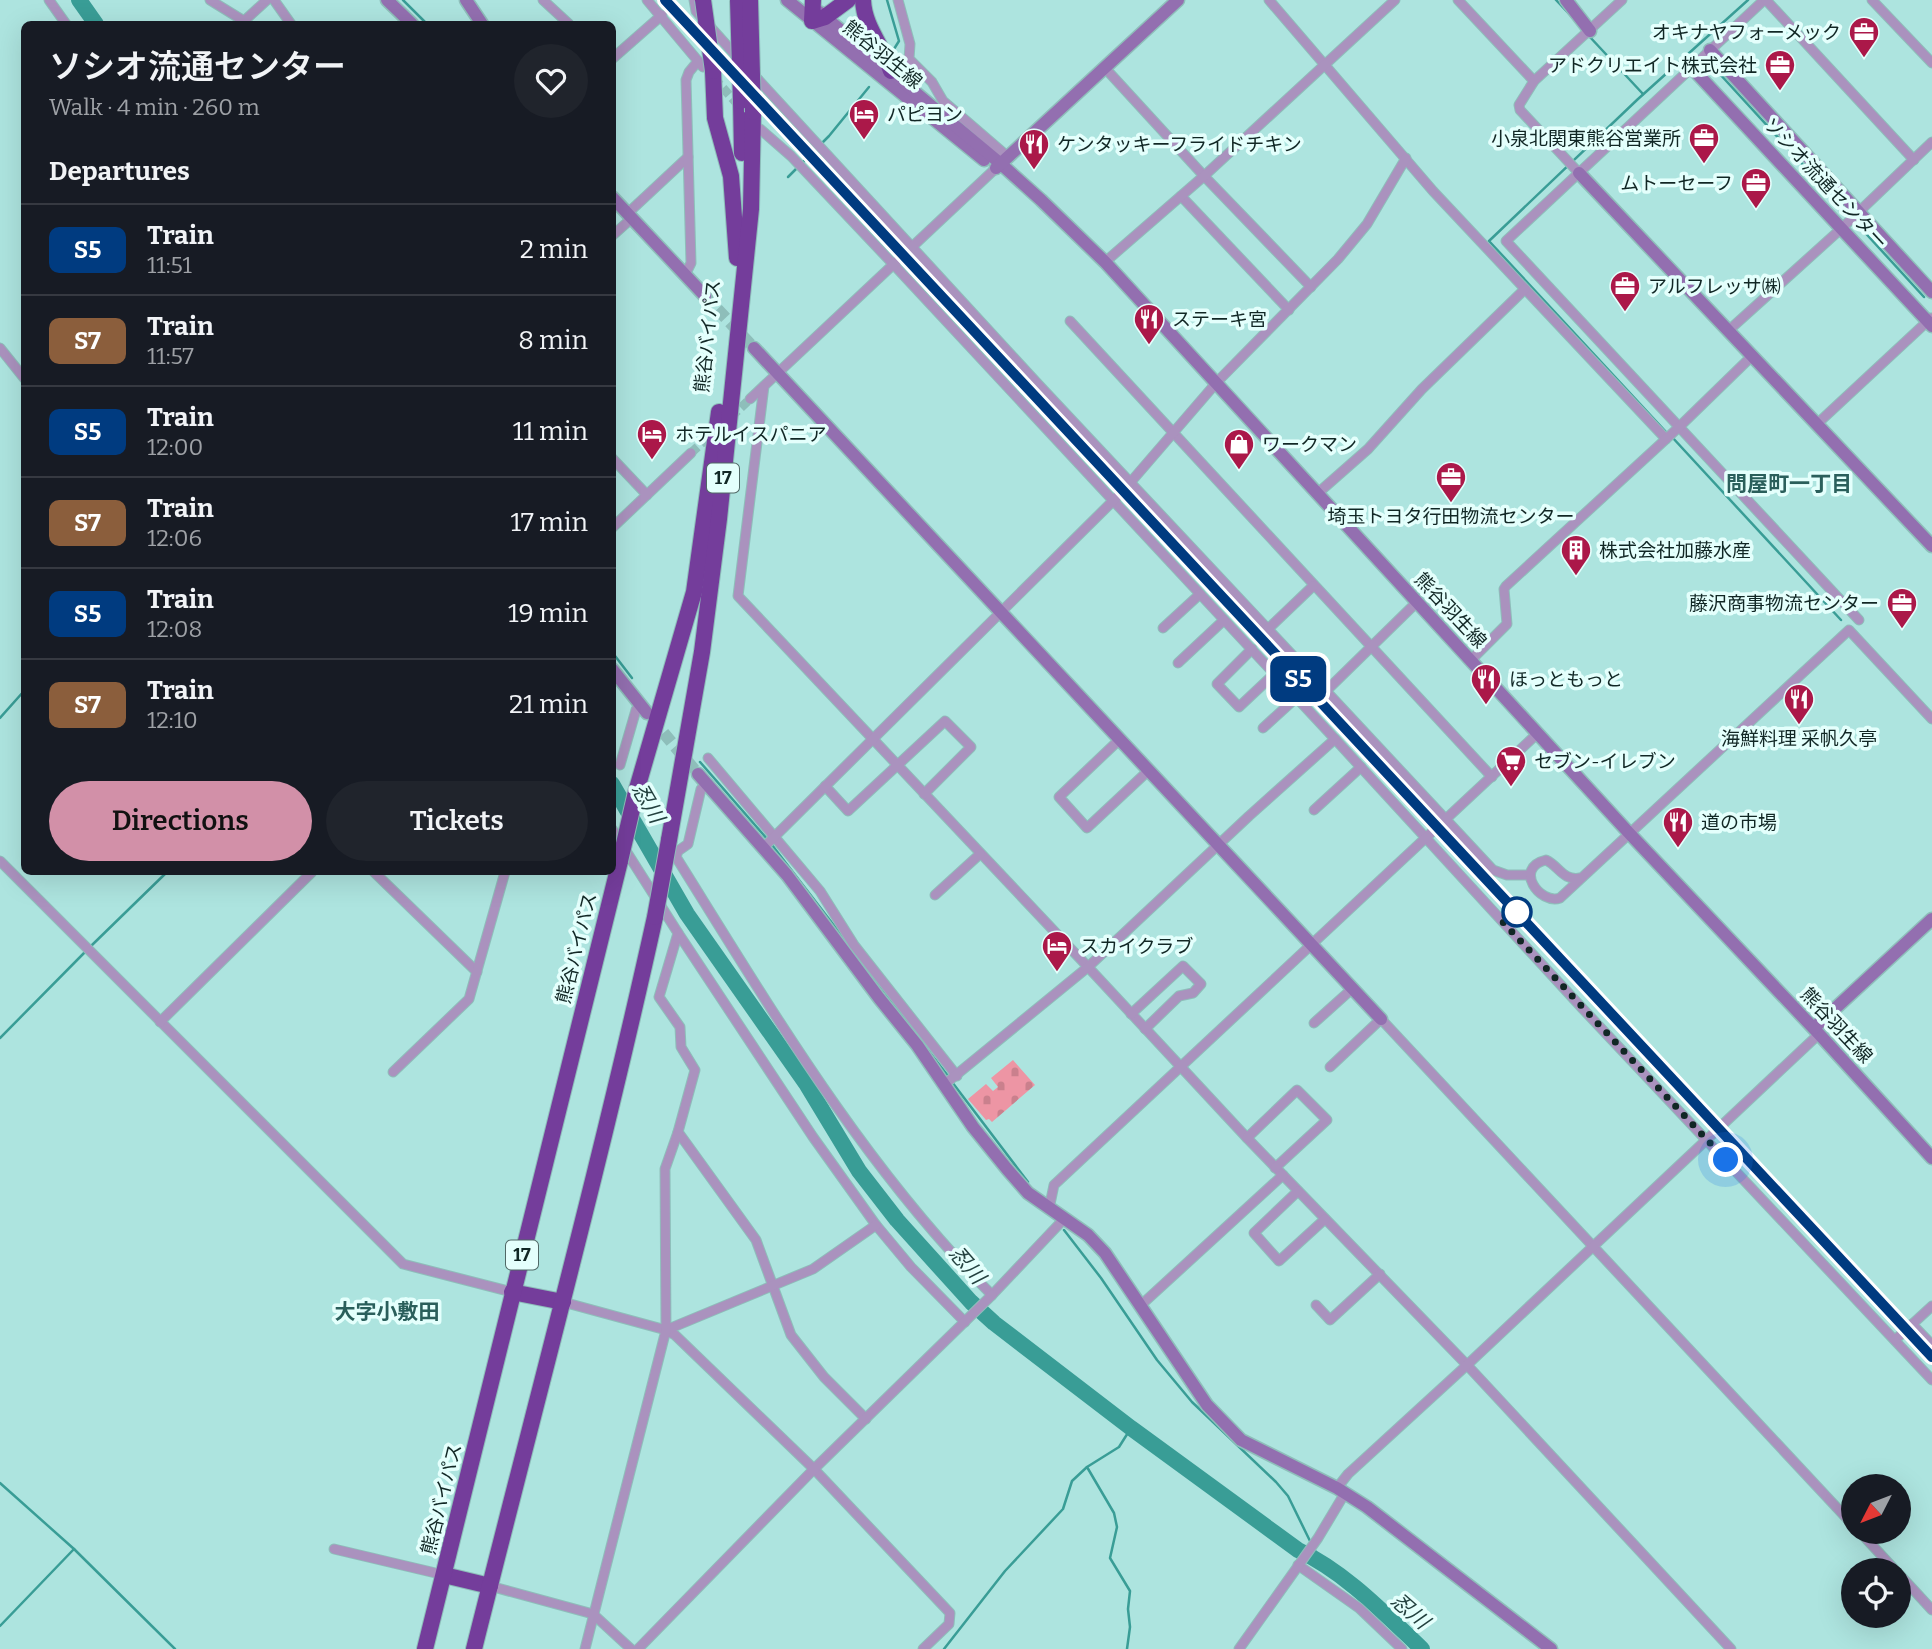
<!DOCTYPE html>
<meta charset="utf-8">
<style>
:root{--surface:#171b24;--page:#20242c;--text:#f1f3f6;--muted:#9ea1a6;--line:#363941;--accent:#d290a8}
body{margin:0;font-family:Bitter,"Noto Sans JP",serif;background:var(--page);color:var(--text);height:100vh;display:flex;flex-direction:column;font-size:26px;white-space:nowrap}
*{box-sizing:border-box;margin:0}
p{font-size:23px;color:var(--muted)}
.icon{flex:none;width:38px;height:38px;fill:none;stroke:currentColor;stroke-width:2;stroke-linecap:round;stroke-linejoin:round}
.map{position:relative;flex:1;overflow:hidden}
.drawer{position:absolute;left:21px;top:21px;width:595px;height:854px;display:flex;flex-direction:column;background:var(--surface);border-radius:10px;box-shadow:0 7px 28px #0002}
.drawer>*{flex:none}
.badge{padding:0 14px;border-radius:10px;font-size:24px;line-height:46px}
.needle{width:46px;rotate:228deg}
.tools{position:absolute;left:1841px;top:1474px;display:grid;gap:14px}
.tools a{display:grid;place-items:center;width:70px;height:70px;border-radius:50%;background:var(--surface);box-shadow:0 7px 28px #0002;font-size:35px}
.you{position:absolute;width:35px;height:35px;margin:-18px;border:5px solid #fff;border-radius:50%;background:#1a73e8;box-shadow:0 0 0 10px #1a73e833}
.map>.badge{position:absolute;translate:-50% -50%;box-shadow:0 0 0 4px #fff}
h2{padding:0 28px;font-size:26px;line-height:63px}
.round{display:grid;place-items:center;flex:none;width:74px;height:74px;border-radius:37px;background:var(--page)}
.headline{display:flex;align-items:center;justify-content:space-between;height:119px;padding:0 28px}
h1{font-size:33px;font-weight:600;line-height:52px}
.button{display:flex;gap:14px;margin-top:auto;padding:14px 28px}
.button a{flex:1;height:80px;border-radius:42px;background:var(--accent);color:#111;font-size:28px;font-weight:600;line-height:80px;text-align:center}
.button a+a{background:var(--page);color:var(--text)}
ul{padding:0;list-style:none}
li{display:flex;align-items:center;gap:21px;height:91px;padding:0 28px;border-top:2px solid var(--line)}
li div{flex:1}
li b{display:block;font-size:26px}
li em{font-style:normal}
li .badge{min-width:77px;font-weight:700;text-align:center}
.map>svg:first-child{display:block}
.cemetery{fill:url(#cemetery-stones)}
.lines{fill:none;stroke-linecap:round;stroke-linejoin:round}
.stream{stroke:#399d96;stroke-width:2.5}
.river{stroke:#399d96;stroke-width:16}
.street-tunnel{stroke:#8ebeba;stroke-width:9;stroke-dasharray:9 4.5;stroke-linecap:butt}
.secondary-tunnel{stroke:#8ebeba;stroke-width:12;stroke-dasharray:12 6;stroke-linecap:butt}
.street-casing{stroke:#8ebeba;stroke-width:11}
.secondary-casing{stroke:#8ebeba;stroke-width:15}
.highway-casing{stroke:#8ebeba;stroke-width:18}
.street{stroke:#aa92be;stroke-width:9}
.secondary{stroke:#936fb0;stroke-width:12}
.highway{stroke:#743d9b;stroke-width:16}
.rail-casing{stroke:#27423f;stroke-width:5}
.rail{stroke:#e4fffc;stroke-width:2.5;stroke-dasharray:8;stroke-linecap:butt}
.highway-bridge-casing{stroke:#8ebeba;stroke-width:18;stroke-linecap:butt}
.highway-bridge{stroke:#743d9b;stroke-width:16}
.line-casing{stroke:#fff;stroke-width:16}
.line{stroke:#003b80;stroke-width:10}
.walk{stroke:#112725;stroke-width:7;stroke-dasharray:0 12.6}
.stop-dot{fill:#fff;stroke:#003b80;stroke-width:3.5}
.labels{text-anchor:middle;stroke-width:7;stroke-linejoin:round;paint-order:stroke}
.shield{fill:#e4fffc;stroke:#506866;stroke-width:2}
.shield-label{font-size:18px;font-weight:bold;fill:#112725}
.poi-label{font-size:19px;fill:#112725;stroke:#e4fffc;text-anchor:start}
.street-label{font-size:19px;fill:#112725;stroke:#e4fffc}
.neighbourhood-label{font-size:21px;font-weight:bold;fill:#2a5f5b;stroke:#e4fffc}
.water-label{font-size:21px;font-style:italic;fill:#23413f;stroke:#e4fffc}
</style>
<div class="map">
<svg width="1932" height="1649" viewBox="0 0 1932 1649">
<defs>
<pattern id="cemetery-stones" width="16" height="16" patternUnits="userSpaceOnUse" patternTransform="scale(1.75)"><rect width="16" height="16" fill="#ed95a4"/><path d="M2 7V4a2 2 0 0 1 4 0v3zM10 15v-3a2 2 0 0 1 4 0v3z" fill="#ca808d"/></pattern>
</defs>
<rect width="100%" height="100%" fill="#ade4df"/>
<polygon class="cemetery" points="1013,1060 1035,1085 992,1122 989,1119 986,1120 968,1099 986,1084 993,1091 998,1087 991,1078"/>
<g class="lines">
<g class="stream">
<polyline points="403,0 427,24"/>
<polyline points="887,0 899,41 894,49"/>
<polyline points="1556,0 1573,18"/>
<polyline points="1589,36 1643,94"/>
<polyline points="1718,72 1838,203"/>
<polyline points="788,177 829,136 869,87"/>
<polyline points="1859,226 1924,297"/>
<polyline points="1667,433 1489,241 1638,99 1748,0"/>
<polyline points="1672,437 1841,620"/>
<polyline points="612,652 632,678"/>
<polyline points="0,718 24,691"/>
<polyline points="700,762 768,840"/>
<polyline points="772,845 849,945"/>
<polyline points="91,946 167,872"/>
<polyline points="864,964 916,1034"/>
<polyline points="0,1038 86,951"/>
<polyline points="924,1045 948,1076"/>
<polyline points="952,1082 1028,1182"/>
<polyline points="1064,1230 1101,1278 1157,1360 1192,1402 1276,1482 1288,1496 1310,1541"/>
<polyline points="1087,1467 1114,1513 1117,1527 1110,1558 1130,1591 1128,1609 1130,1627 1127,1649"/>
<polyline points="0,1483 74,1549 0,1626"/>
<polyline points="1313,1547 1320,1560"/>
<polyline points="74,1549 175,1649"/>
<polyline points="944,1649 1005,1571 1063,1509 1072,1481 1087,1467 1119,1447 1131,1428"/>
</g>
<g class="river">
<polyline points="79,0 96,24"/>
<path d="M612,784L687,914L807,1085L859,1171L897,1220L971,1302L994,1323L1131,1428L1298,1550C1345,1572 1384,1613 1422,1649"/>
</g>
<g class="street-tunnel">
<polyline points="714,78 740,107"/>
<polyline points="731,417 750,399"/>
<polyline points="691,453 715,431"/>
</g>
<g class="secondary-tunnel">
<polyline points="705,296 754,348"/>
<polyline points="652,719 698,774"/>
</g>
<g class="street-casing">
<g id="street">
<polyline points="49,0 66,24"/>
<polyline points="210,0 244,21 267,0"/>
<polyline points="274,0 291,24"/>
<polyline points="543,0 569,24"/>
<polyline points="647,0 703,67"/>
<polyline points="694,0 696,11 739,59"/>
<polyline points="898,0 910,44 909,59 932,82 943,101 1008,157"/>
<polyline points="1269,0 1433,191 1666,439"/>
<polyline points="1458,0 1534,81"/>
<polyline points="1764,0 1506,241 1859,620"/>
<polyline points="1766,0 1914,160"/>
<polyline points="1872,0 1932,63"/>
<polyline points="612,59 662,15"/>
<polyline points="1105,68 1204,176 1311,287"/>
<polyline points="753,74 1037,383 1326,691"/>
<polyline points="760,129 791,156 894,265 1335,739 1582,1008 1932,1380"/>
<polyline points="1579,173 1520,110 1519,105 1534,81 1622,0"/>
<polyline points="1181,196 1289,310"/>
<polyline points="628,213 688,157"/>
<polyline points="612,236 632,218"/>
<polyline points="1105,262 1204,176 1395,0"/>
<polyline points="685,275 691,263 686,80 689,72 698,61"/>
<polyline points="1070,321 1492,777"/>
<polyline points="1728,331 1843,227 1932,142"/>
<polyline points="0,348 24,378"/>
<polyline points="764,386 738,596 1088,967 1247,1138 1467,1365 1731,1649"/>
<polyline points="750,399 995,169"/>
<polyline points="1817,424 1931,318"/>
<polyline points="612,458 647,495"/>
<polyline points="1318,493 1368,449 1422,389 1525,289"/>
<polyline points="612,528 691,453"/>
<polyline points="1417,602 1326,691 1493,870 1507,875 1529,875"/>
<polyline points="1163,628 1200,594"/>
<polyline points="1268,629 1313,586"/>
<polyline points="1252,649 1217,684 1239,707 1274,674"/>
<polyline points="1471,660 1507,624 1504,589 1506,586 1678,428 1752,356"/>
<polyline points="1178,663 1224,620"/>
<polyline points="1263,728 1297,697"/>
<polyline points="1119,740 1059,797 1087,828 1148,771"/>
<polyline points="708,758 820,891 854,945 957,1076"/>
<polyline points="620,765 636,710 641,705"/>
<path d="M707,785L701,789L688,844L678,851L676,857C771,1009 864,1167 992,1295L1063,1220"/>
<polyline points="825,786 848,811 945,721 971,747 924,794"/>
<polyline points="1314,810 1361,767"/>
<polyline points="612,829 678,933 813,1137 876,1225 911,1267 965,1322"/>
<polyline points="763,848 1123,491 1217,382 1338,259 1367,224 1406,158"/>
<polyline points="0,861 403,1264 512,1292"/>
<polyline points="374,872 477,972"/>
<path d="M1580,878C1563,881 1559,866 1546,860C1513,868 1540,905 1560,898L1849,630L1932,719"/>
<polyline points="935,895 980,854"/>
<polyline points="1131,1014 1183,966 1201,984 1193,993 1179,996 1145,1029"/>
<polyline points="160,1022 312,872"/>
<polyline points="1314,1023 1353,988"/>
<polyline points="1330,1067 1381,1019 1853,1525"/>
<polyline points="393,1072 469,999 505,872"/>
<polyline points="945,1084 1088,967 1249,816 1335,739"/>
<polyline points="678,1132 756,1240 791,1335 824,1377 866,1419"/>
<polyline points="1247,1138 1297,1090 1327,1120 1275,1168"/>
<polyline points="1298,1191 1254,1233 1279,1261 1325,1219"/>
<polyline points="1049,1209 1054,1185 1538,733"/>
<polyline points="563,1302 666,1330 675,1335 814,1469 950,1613 949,1624 923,1649"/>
<polyline points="1316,1305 1330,1320 1380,1274"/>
<polyline points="1140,1306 1283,1175"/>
<polyline points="1912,1324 1932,1345"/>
<polyline points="666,1330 813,1269 876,1225"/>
<polyline points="1895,1340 1932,1306"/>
<polyline points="1337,1488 1348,1474 1467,1365 1819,1034"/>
<polyline points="1859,1531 1895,1570"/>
<polyline points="334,1549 444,1575"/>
<polyline points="1298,1565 1359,1608 1402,1649"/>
<polyline points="1899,1574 1932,1610"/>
<polyline points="490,1586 593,1614 631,1649"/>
<polyline points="585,1649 666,1330 665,1169 678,1132 695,1070 681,1047 680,1027 659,997 678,933"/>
<polyline points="638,1649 814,1469 992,1295"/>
<polyline points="1239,1649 1318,1538 1345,1493"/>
</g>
</g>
<g class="secondary-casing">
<g id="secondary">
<polyline points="387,0 412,24"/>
<polyline points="466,0 482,24"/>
<polyline points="787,0 984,160"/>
<polyline points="1566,0 1590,31"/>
<polyline points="819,12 1001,164 1041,200 1105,262 1629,833 1819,1034 1932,1158"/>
<polyline points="1710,50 1932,292"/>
<polyline points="1691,67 1932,326"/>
<polyline points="996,168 1178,0"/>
<polyline points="1579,173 1932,546"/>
<polyline points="612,197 705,296"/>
<polyline points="754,348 1381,1019"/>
<polyline points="612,669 647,713"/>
<polyline points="698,774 787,875 879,998 917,1045 973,1127 1007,1169 1028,1193 1088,1235 1105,1253 1207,1405 1241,1440 1337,1488 1367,1507 1551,1649"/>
<polyline points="1814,1028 1932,919"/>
</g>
</g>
<g class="highway-casing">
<g id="highway">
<polyline points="813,0 812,21 825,17 848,0"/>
<path d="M863,0C864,27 883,46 891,71"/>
<polyline points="713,71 715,118 731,176 737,258"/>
<polyline points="741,101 742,153"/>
<polyline points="636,792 694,592 719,412"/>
<polyline points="669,840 702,652 719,519 751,209 753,112"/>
<polyline points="512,1292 563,1302"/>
<polyline points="444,1575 490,1586"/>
<polyline points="425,1649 620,861"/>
<path d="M474,1649C535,1405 601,1162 655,917"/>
</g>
</g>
<use href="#street" class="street"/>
<use href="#secondary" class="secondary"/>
<use href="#highway" class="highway"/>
<g class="rail-casing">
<polyline id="rail" points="665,0 1932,1357"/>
</g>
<use href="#rail" class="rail"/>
<g class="highway-bridge-casing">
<g id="highway-bridge">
<polyline points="703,0 713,71"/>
<polyline points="738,0 741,101"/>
<polyline points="750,0 753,112"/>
<polyline points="620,861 636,792"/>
<polyline points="655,917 669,840"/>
</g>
</g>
<use href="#highway-bridge" class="highway-bridge"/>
</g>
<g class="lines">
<g class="line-casing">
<polyline id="line" points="665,0 1932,1357"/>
</g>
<use href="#line" class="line"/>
<polyline class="walk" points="1517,912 1499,918 1726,1160"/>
</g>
<defs>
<g id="office-pin" transform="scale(1.575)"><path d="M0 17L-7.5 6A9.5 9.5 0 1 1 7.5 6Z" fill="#ab1849" stroke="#e4fffc"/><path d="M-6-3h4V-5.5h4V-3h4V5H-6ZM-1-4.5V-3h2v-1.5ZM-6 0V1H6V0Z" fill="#fff"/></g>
<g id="hotel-pin" transform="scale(1.575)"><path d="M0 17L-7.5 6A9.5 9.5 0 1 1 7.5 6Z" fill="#ab1849" stroke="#e4fffc"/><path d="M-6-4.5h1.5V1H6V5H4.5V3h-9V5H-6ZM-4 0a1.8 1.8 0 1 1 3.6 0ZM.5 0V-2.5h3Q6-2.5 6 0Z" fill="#fff"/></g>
<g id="restaurant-pin" transform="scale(1.575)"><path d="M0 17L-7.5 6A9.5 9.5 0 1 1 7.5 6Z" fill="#ab1849" stroke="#e4fffc"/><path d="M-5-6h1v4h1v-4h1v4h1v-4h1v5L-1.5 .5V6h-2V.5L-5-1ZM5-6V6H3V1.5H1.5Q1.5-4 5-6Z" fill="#fff"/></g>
<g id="shop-pin" transform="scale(1.575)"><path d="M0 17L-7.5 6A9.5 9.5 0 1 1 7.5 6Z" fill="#ab1849" stroke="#e4fffc"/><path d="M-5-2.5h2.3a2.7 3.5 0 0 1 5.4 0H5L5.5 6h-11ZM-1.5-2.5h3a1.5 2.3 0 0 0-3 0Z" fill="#fff"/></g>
<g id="building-pin" transform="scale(1.575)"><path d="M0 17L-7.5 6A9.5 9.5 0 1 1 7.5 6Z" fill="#ab1849" stroke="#e4fffc"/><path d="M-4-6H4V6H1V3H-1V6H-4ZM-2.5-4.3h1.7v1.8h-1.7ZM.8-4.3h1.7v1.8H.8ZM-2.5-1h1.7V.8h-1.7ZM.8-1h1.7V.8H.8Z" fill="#fff"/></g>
<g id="supermarket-pin" transform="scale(1.575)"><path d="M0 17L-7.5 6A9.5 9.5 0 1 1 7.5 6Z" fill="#ab1849" stroke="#e4fffc"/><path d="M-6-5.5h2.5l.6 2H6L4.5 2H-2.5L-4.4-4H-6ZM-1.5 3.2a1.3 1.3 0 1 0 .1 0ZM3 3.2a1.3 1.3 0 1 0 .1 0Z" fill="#fff"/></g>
</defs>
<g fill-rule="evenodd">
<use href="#office-pin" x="1864" y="32"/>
<use href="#office-pin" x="1780" y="65"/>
<use href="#hotel-pin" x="864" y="114"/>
<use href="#office-pin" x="1704" y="138"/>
<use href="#restaurant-pin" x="1034" y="144"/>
<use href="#office-pin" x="1756" y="183"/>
<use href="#office-pin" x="1625" y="286"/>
<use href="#restaurant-pin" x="1149" y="319"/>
<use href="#hotel-pin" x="652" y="434"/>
<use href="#shop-pin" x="1239" y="444"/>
<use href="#office-pin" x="1451" y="477"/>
<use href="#building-pin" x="1576" y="550"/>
<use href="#office-pin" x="1902" y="603"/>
<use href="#restaurant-pin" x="1486" y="679"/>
<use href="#restaurant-pin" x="1799" y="699"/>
<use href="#supermarket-pin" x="1511" y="761"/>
<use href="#restaurant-pin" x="1678" y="822"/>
<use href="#hotel-pin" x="1057" y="946"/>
</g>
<circle class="stop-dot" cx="1517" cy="912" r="14"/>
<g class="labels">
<g class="shield">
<rect x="707" y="463.5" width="32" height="29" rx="5"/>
<rect x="506" y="1240.5" width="32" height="29" rx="5"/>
</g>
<g class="shield-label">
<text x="723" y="484">17</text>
<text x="522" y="1261">17</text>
</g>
<g class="poi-label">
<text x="1841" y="39" text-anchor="end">オキナヤフォーメック</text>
<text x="1757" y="72" text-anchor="end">アドクリエイト株式会社</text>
<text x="887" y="121">パピヨン</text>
<text x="1681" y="145" text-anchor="end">小泉北関東熊谷営業所</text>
<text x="1057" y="151">ケンタッキーフライドチキン</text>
<text x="1733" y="190" text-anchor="end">ムトーセーフ</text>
<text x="1648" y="293">アルフレッサ㈱</text>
<text x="1172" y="326">ステーキ宮</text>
<text x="675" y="441">ホテルイスパニア</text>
<text x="1262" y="451">ワークマン</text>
<text x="1451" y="523" text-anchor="middle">埼玉トヨタ行田物流センター</text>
<text x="1599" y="557">株式会社加藤水産</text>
<text x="1879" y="610" text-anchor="end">藤沢商事物流センター</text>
<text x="1509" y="686">ほっともっと</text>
<text x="1799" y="745" text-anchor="middle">海鮮料理 采帆久亭</text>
<text x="1534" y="768">セブン-イレブン</text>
<text x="1701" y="829">道の市場</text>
<text x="1080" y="953">スカイクラブ</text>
</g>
<g class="street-label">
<text transform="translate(883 54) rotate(39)" y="7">熊谷羽生線</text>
<text transform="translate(1826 183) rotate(47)" y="7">ソシオ流通センター</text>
<text transform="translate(707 336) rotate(-84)" y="7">熊谷バイパス</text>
<text transform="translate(1451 610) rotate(47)" y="7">熊谷羽生線</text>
<text transform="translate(576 948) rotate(-76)" y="7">熊谷バイパス</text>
<text transform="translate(1837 1025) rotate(47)" y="7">熊谷羽生線</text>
<text transform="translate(441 1499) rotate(-76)" y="7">熊谷バイパス</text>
</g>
<g class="neighbourhood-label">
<text x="1789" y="491">問屋町一丁目</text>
<text x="387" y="1319">大字小敷田</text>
</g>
<g class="water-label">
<text transform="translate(648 803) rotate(60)" y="7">忍川</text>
<text transform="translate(967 1265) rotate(49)" y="7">忍川</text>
<text transform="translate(1410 1611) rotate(41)" y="7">忍川</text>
</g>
</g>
</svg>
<div class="tools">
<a><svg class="needle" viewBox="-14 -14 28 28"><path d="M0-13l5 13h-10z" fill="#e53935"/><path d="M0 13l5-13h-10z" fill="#9ea1a6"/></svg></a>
<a><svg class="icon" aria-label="locate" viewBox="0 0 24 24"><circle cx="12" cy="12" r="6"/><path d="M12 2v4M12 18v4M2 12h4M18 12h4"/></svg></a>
</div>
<div class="you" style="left:1726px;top:1160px"></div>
<b class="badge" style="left:1298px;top:679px;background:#003b80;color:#fff">S5</b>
<section class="drawer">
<div class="headline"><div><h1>ソシオ流通センター</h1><p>Walk · 4 min · 260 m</p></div><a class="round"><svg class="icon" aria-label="heart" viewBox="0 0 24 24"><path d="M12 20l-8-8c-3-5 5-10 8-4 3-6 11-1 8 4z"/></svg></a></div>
<h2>Departures</h2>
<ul>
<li><span class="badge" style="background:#003b80;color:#fff">S5</span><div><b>Train</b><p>11:51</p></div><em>2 min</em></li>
<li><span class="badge" style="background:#8b5e3c;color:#fff">S7</span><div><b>Train</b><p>11:57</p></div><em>8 min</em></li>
<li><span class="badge" style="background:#003b80;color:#fff">S5</span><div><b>Train</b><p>12:00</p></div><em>11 min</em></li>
<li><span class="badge" style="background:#8b5e3c;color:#fff">S7</span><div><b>Train</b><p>12:06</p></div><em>17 min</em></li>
<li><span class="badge" style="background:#003b80;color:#fff">S5</span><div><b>Train</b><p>12:08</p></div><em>19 min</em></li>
<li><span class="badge" style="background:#8b5e3c;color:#fff">S7</span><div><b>Train</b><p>12:10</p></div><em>21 min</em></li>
</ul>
<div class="button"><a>Directions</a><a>Tickets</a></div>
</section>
</div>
